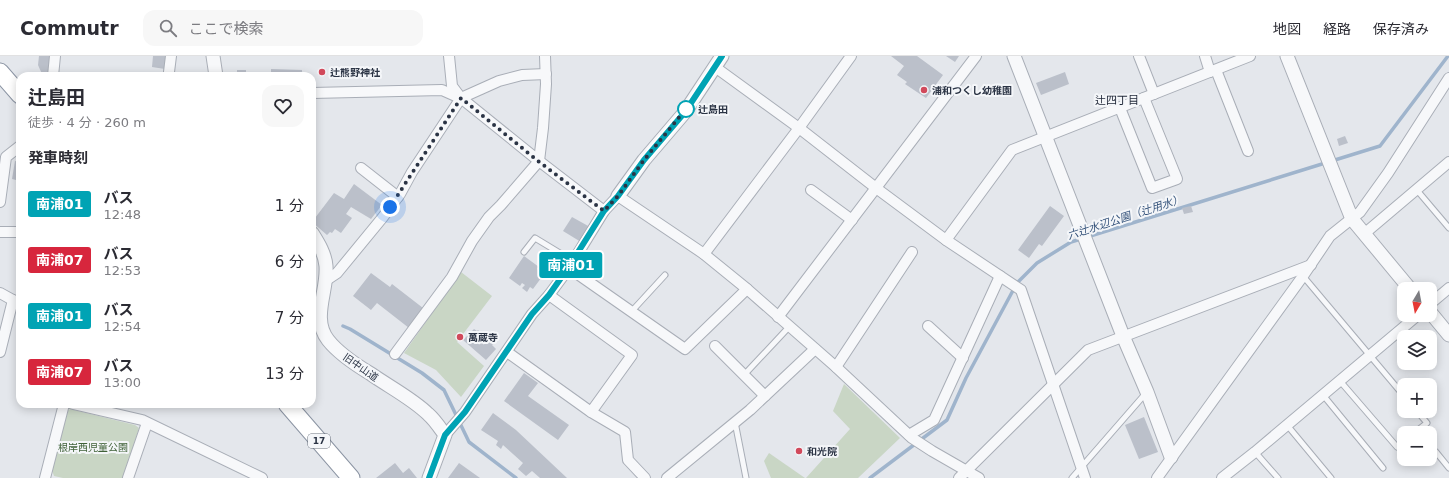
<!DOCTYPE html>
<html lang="ja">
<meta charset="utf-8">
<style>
:root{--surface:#fff;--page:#f7f7f7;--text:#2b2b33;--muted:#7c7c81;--line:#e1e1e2}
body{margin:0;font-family:"DejaVu Sans","Noto Sans JP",sans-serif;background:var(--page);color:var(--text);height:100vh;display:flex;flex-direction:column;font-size:15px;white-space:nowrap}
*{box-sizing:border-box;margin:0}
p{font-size:13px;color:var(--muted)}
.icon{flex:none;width:22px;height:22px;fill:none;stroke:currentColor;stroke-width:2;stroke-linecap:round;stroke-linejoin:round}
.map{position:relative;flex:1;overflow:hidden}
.sheet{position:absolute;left:16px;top:16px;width:300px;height:336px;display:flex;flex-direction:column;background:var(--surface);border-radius:12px;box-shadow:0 2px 10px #0003}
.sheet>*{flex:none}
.badge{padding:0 8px;border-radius:3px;font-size:14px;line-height:26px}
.needle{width:26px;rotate:190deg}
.buttons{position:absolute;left:1397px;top:226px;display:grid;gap:8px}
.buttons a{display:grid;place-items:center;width:40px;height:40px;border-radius:8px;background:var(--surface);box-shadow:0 2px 10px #0003;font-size:20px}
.you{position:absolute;width:20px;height:20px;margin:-10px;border:3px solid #fff;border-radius:50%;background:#1a73e8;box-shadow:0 0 0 6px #1a73e833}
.map>.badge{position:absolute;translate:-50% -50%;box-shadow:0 0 0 2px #fff}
h2{padding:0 12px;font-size:15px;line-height:36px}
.round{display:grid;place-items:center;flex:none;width:42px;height:42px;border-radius:12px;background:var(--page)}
.headline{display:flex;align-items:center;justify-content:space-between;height:68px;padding:0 12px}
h1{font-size:19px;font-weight:700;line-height:30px}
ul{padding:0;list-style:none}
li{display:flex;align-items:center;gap:12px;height:56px;padding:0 12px}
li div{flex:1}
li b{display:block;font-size:15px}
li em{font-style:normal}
li .badge{min-width:44px;font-weight:700;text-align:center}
header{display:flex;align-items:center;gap:24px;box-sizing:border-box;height:56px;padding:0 20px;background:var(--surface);border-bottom:1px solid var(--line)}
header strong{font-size:19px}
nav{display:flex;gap:22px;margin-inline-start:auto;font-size:14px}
.search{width:280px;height:36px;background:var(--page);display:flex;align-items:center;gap:10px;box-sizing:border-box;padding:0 14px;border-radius:12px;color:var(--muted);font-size:15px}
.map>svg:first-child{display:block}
.green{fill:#c9d6c5}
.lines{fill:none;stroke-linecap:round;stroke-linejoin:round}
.stream{stroke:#9fb4cc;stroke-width:3.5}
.building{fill:#bbc0ca}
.service-casing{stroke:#a9aeb7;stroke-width:7}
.minor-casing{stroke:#a9aeb7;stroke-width:12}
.tertiary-casing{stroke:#a9aeb7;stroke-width:15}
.trunk-casing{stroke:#8b94a3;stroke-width:19}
.service{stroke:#f7f8fa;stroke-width:5}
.minor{stroke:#f7f8fa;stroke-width:10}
.tertiary{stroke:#f7f8fa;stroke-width:13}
.trunk{stroke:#fff;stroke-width:17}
.line-casing{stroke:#fff;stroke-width:9}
.line{stroke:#00a3b4;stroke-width:6}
.walk{stroke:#2b3445;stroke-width:4;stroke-dasharray:0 7.2}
.poi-dot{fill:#d1495b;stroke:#f4f6f9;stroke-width:1.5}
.stop-dot{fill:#fff;stroke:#00a3b4;stroke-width:2}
.labels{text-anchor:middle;stroke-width:4;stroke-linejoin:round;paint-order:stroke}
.shield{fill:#f4f6f9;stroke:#676e7b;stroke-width:1}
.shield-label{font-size:9px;font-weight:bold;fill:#2b3445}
.poi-label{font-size:10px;font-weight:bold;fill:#2b3445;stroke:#f4f6f9;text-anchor:start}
.stop-label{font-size:10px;font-weight:bold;fill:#2b3445;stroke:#f4f6f9;text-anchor:start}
.street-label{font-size:10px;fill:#2b3445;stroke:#f4f6f9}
.park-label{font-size:10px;fill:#3f6138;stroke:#f4f6f9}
.neighbourhood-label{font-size:11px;fill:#1d2536;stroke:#f4f6f9}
.water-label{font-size:11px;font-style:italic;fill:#34527a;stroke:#f4f6f9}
</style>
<header>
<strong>Commutr</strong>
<div class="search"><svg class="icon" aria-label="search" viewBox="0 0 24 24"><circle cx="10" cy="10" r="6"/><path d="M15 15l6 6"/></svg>ここで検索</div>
<nav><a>地図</a><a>経路</a><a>保存済み</a></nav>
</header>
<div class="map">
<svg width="1449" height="422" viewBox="0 0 1449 422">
<rect width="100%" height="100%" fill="#e4e7ec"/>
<g class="green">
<polygon points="461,216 492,240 457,286 484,310 461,341 436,314 404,297"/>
<polygon points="844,328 900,382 858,422 806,422 850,373 833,355"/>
<polygon points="70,353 135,369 139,372 124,422 63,422 54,420 52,414 66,356"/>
<polygon points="769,397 805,422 771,422 764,405"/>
</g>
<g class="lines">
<g class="stream">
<polyline points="343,270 350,273 422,317 444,334 469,386 516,422"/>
<polyline points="870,422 947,364 966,322 1017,227 1037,207 1071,186 1380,90 1448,0"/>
</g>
</g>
<g class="building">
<polygon points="39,0 51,0 50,19 42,18 38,9"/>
<polygon points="153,0 167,0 165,13 152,11"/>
<polygon points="891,0 917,0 943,19 926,42 905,28 907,26 897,19 904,10"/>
<polygon points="946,0 959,0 955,6"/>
<polygon points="271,13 302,14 302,20 271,20"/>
<polygon points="237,14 246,14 246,18 262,18 262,20 229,20 229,19 237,18"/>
<polygon points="1065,16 1069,28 1041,39 1036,27"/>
<polygon points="1345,80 1348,87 1339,90 1337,83"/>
<polygon points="15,105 20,106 20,125 12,123"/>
<polygon points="354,128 382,149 371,163 351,151 346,158 352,162 341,177 335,173 332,177 330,176 327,179 312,166 334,137 344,143"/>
<polygon points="1050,150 1064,160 1042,190 1039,188 1029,202 1018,194"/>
<polygon points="1191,150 1193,156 1184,158 1182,152"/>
<polygon points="572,161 590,171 581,186 563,175"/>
<polygon points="524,200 539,211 537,213 544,218 533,233 530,231 527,236 522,232 525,229 522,227 520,230 509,222"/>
<polygon points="371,217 390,231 392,228 423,252 409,272 377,247 371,254 353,240"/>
<polygon points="474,273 477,275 478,274 482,278 475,286 476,287 482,281 487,285 489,283 494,287 492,289 496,293 486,304 463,284"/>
<polygon points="524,317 538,327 528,340 569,369 558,384 504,345"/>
<polygon points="493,357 516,374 567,422 540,422 532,415 526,420 518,413 523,407 503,389 501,393 496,389 498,385 481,374"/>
<polygon points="1144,361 1158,396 1139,403 1125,369"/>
<polygon points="395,407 403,417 409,412 417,422 376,422"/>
<polygon points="459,407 480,422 448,422"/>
</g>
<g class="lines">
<g class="service-casing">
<g id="service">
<polyline points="1416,133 1449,172"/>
<polyline points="524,196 535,182 573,205"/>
<polyline points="1303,220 1404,340"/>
<polyline points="631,256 665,219"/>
<polyline points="744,319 789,271"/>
<polyline points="1340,325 1397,391 1404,385"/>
<polyline points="1323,339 1383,412"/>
<polyline points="735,366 746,422"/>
<polyline points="1287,369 1331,422"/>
<polyline points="1414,377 1427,367 1417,355"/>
<polyline points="1255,396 1278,422"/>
<polyline points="1436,396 1449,412"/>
<polyline points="1072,422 1146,337"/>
</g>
</g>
<g class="minor-casing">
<g id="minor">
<polyline points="449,0 452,30 461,42 539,105 604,155"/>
<polyline points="1139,0 1154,38"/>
<polyline points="1205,0 1210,16"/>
<polyline points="715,11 799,72 876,132 946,184 1021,234 1085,422"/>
<polyline points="1216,14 1248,95"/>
<polyline points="169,16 171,0"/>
<polyline points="53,20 55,0"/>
<polyline points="312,37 442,34 460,42"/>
<polyline points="1120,52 1152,132 1177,123 1144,42"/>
<polyline points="361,112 398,141"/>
<polyline points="811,134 852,164"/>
<polyline points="0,146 6,101 20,90"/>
<polyline points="0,176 20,176"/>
<polyline points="1364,178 1449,106"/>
<polyline points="946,184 1012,94 1250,0"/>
<polyline points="704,198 799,72 851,0"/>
<polyline points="569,212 685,293 747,233"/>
<polyline points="325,225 337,217 383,161 400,138 412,116 461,42 499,25 522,19 546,18"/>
<polyline points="0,237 20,248"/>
<polyline points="549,239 632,299 591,356"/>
<polyline points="1430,248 1449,232"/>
<polyline points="778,261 976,0"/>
<polyline points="928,270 963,302"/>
<polyline points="715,290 765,340"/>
<polyline points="0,296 13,244"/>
<polyline points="507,296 591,356 625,376 628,404 645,422"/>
<polyline points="395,298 452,221 472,185 489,161 501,149 539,105 543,72 546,28 545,0"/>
<polyline points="836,311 912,196"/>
<polyline points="73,348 142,364 262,422"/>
<polyline points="445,379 465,356 532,258 549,239 569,212 604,155 618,140 704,198 747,233 836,311 912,382 932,395 979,422"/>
<polyline points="909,379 934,364 1000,220"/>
<polyline points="45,422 64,348"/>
<polyline points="128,422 147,367"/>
<polyline points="667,422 750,354 815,293"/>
<polyline points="959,422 1088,294 1311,209"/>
<polyline points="1157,422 1303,220 1330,180 1360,156 1388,117 1449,22"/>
<polyline points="1222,422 1255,396 1418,259"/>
</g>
</g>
<g class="tertiary-casing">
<g id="tertiary">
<polyline points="213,0 216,20"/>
<polyline points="1014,0 1123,280 1147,336 1171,401"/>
<polyline points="1287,0 1352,163 1410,233"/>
<polyline points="618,140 644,104 685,56 722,0"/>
<path d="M312,177C319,188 325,198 326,210C328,235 311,262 328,284C339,298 356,309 371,318C388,330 413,343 428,358C435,364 440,372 445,379L429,422"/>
<polyline points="1430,256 1449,279"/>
</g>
</g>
<g class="trunk-casing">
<g id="trunk">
<polyline points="0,16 20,39"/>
<polyline points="287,348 351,422"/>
</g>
</g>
<use href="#service" class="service"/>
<use href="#minor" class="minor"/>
<use href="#tertiary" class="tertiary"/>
<use href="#trunk" class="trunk"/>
</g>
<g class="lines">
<g class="line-casing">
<polyline id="line" points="429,422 445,379 465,356 532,258 549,239 568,212 604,155 618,140 644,104 685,56 722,0"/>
</g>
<use href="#line" class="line"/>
<polyline class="walk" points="390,151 461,42 538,105 604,155 618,140 644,104 686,53"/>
</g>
<g class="poi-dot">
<circle cx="322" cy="16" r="4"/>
<circle cx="924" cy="34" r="4"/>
<circle cx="460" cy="281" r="4"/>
<circle cx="799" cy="395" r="4"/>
</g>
<circle class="stop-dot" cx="686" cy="53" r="8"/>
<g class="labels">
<rect class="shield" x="308" y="378" width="22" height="14" rx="3"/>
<g class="shield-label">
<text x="319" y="388">17</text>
</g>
<g class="poi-label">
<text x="330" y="20">辻熊野神社</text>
<text x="932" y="38">浦和つくし幼稚園</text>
<text x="468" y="285">萬蔵寺</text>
<text x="807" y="399">和光院</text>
</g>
<g class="stop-label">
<text x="698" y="57">辻島田</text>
</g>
<g class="street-label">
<text transform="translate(361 311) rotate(35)" y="4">旧中山道</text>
</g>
<g class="park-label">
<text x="93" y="395">根岸西児童公園</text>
</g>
<g class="neighbourhood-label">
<text x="1117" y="48">辻四丁目</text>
</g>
<g class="water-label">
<text transform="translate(1125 161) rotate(-18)" y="4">六辻水辺公園（辻用水）</text>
</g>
</g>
</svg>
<div class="buttons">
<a><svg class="needle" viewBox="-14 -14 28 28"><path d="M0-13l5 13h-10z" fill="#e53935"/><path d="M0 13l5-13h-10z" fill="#7c7c81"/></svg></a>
<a><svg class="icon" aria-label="layers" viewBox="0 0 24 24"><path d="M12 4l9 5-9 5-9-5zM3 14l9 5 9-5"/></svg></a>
<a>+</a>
<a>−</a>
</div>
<div class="you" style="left:390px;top:151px"></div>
<b class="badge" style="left:571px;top:209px;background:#00a3b4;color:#fff">南浦01</b>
<section class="sheet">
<div class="headline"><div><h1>辻島田</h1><p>徒歩 · 4 分 · 260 m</p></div><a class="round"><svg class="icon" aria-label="heart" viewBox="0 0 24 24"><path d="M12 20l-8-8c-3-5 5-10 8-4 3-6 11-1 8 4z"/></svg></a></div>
<h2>発車時刻</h2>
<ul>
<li><span class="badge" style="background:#00a3b4;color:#fff">南浦01</span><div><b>バス</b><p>12:48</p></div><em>1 分</em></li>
<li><span class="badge" style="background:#d7263d;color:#fff">南浦07</span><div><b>バス</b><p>12:53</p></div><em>6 分</em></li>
<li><span class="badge" style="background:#00a3b4;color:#fff">南浦01</span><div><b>バス</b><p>12:54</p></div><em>7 分</em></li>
<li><span class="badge" style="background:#d7263d;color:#fff">南浦07</span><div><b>バス</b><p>13:00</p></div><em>13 分</em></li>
</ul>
</section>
</div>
